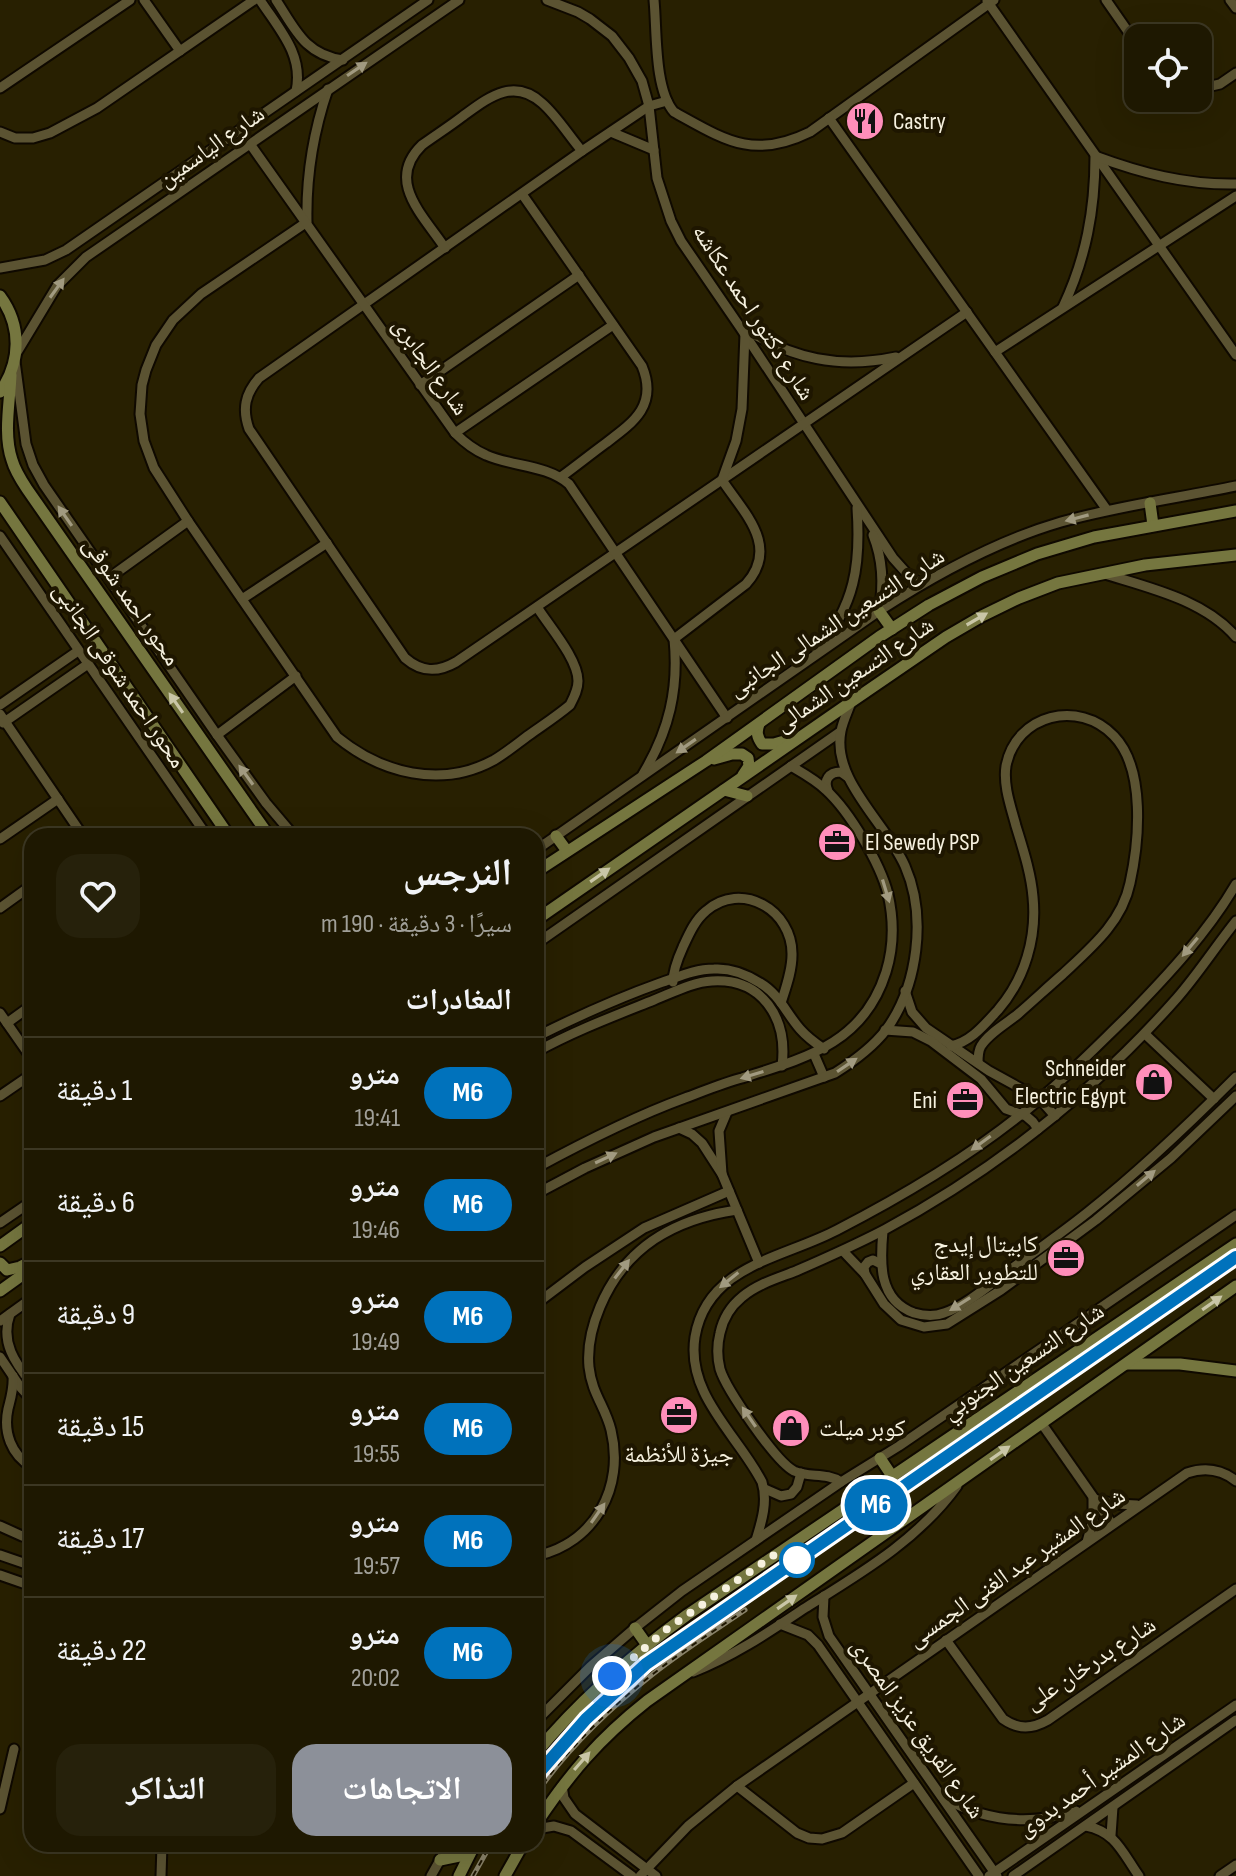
<!DOCTYPE html>
<html lang="ar">
<meta charset="utf-8">
<style>
:root{--surface:#1e1801;--page:#26210b;--text:#f1f3f6;--muted:#a1a099;--line:#3c3723;--accent:#8c9099}
body{margin:0;font-family:"Sofia Sans Condensed","Noto Naskh Arabic",sans-serif;background:var(--page);color:var(--text);direction:rtl;height:100vh;display:flex;flex-direction:column;font-size:30px;white-space:nowrap}
*{box-sizing:border-box;margin:0}
p{font-size:26px;color:var(--muted)}
.icon{flex:none;width:44px;height:44px;fill:none;stroke:currentColor;stroke-width:2;stroke-linecap:round;stroke-linejoin:round}
.map{position:relative;flex:1;overflow:hidden;direction:ltr}
.side{position:absolute;left:24px;top:828px;width:520px;height:1024px;display:flex;flex-direction:column;background:var(--surface);border-radius:24px;box-shadow:0 8px 32px #0002,0 0 0 2px var(--line);direction:rtl}
.side>*{flex:none}
.badge{padding:0 16px;border-radius:26px;font-size:28px;line-height:52px}
.tools{position:absolute;left:1124px;top:24px;display:grid;gap:16px}
.tools a{display:grid;place-items:center;width:88px;height:88px;border-radius:16px;background:var(--surface);box-shadow:0 8px 32px #0002,0 0 0 2px var(--line);font-size:40px}
.you{position:absolute;width:40px;height:40px;margin:-20px;border:6px solid #fff;border-radius:50%;background:#1a73e8;box-shadow:0 0 0 12px #1a73e833}
.map>.badge{position:absolute;translate:-50% -50%;box-shadow:0 0 0 4px #fff}
h2{padding:0 32px;font-size:30px;line-height:72px}
.round{display:grid;place-items:center;flex:none;width:84px;height:84px;border-radius:24px;background:var(--page)}
.overview{display:flex;align-items:center;justify-content:space-between;height:136px;padding:0 32px}
h1{font-size:38px;font-weight:700;line-height:60px}
.action{display:flex;gap:16px;margin-top:auto;padding:16px 32px}
.action a{flex:1;height:92px;border-radius:24px;background:var(--accent);color:#fff;font-size:32px;font-weight:700;line-height:92px;text-align:center}
.action a+a{background:var(--page);color:var(--text)}
ul{padding:0;list-style:none}
li{display:flex;align-items:center;gap:24px;height:112px;padding:0 32px;border-top:2px solid var(--line)}
li div{flex:1}
li b{display:block;font-size:30px}
li em{font-style:normal}
li .badge{min-width:88px;font-weight:700;text-align:center}
.map>svg:first-child{display:block}
.lines{fill:none;stroke-linecap:round;stroke-linejoin:round}
.minor-casing{stroke:#0f0900;stroke-width:13}
.major-casing{stroke:#0f0900;stroke-width:15}
.minor{stroke:#5b5332;stroke-width:9}
.major{stroke:#75763f;stroke-width:11}
.rail-casing{stroke:#898269;stroke-width:5}
.rail{stroke:#1e1600;stroke-width:2;stroke-dasharray:6;stroke-linecap:butt}
.oneway{fill:#a19a80}
.oneway2{fill:#c9c6a7}
.line-casing{stroke:#fff;stroke-width:18}
.line{stroke:#0072bc;stroke-width:12}
.walk{stroke:#f6f1df;stroke-width:8;stroke-dasharray:0 14.4}
.stop-dot{fill:#fff;stroke:#0072bc;stroke-width:4}
.labels{text-anchor:middle;stroke-width:8;stroke-linejoin:round;paint-order:stroke}
.poi-label{font-size:24px;fill:#f6f1df;stroke:#1e1600;text-anchor:start}
.street-label{font-size:24px;fill:#f6f1df;stroke:#1e1600}
</style>
<div class="map">
<svg width="1236" height="1876" viewBox="0 0 1236 1876">
<rect width="100%" height="100%" fill="#282001"/>
<g class="lines">
<g class="minor-casing">
<g id="minor">
<polyline points="144,0 180,51"/>
<path d="M260,0C279,29 304,55 296,91"/>
<path d="M276,0C295,29 305,55 343,60"/>
<polyline points="547,0 578,12 590,19 612,36 629,58 642,81 649,106 657,178 671,221 681,241 740,327 893,558 910,577 922,584"/>
<path d="M654,0C657,31 654,89 674,112C725,140 753,160 810,132L994,0"/>
<polyline points="1106,0 1138,46"/>
<polyline points="1230,0 1236,8"/>
<polyline points="987,1 1236,355"/>
<polyline points="0,88 130,0"/>
<path d="M328,89C313,133 306,176 307,222L201,294L173,320L156,345L146,370L142,385L140,414L144,441L154,468L188,521L337,737C381,773 441,789 494,760C506,753 518,743 529,735C543,725 557,716 570,705C574,697 578,690 578,681C578,659 549,626 537,607"/>
<polyline points="1198,89 1220,84 1236,73"/>
<path d="M667,101L649,106L582,151L259,378C245,394 242,409 249,429L405,658C421,672 437,673 456,662L967,312"/>
<polyline points="829,118 1107,510"/>
<polyline points="0,132 15,138 33,138 50,133 97,108 254,0"/>
<polyline points="611,132 654,150"/>
<path d="M250,144L455,433C464,442 474,450 486,455C513,467 545,464 569,484L727,718"/>
<path d="M522,194L642,366C658,405 634,422 606,443C591,454 576,466 561,477"/>
<path d="M445,248C423,215 385,181 422,145C436,135 450,126 463,116C488,98 513,77 542,103C557,116 569,136 582,151"/>
<polyline points="0,268 45,260 66,250 428,0"/>
<path d="M1063,307C1086,258 1095,210 1095,156C1141,173 1186,185 1236,184"/>
<path d="M743,328C793,359 839,369 896,357"/>
<polyline points="995,352 1236,196"/>
<polyline points="16,354 57,286 86,257 459,0"/>
<polyline points="15,361 26,444 33,465 44,485 217,735 266,803 294,836"/>
<polyline points="420,385 579,275"/>
<polyline points="455,433 613,325"/>
<path d="M873,535C883,560 884,585 879,611"/>
<polyline points="0,536 207,836"/>
<path d="M1105,574C1150,588 1204,600 1236,637"/>
<polyline points="109,578 188,521"/>
<polyline points="242,599 327,543"/>
<path d="M817,651C855,605 861,565 857,508"/>
<polyline points="0,705 78,651"/>
<polyline points="0,714 83,836"/>
<polyline points="3,723 88,664"/>
<polyline points="217,735 296,676"/>
<path d="M643,774C669,731 679,689 674,639L746,584C780,546 744,513 722,480L736,441L742,409L745,334"/>
<path d="M828,791C823,780 829,772 841,772L848,777"/>
<polyline points="0,839 58,799"/>
<path d="M536,850L879,611C936,574 996,541 1061,522C1118,506 1178,498 1236,486"/>
<polyline points="0,908 32,885"/>
<polyline points="536,944 840,732"/>
<path d="M673,982C673,970 678,958 683,947C689,934 695,920 706,911C741,880 793,910 792,955C792,971 786,987 781,1003"/>
<polyline points="905,991 912,1012 926,1028 989,1071 1040,1099 1055,1116"/>
<polyline points="0,1013 32,1059"/>
<polyline points="7,1023 32,1005"/>
<polyline points="885,1030 913,1032 931,1041 981,1079 1006,1109 1026,1116 1033,1122 1038,1129"/>
<polyline points="1145,1034 1214,1099"/>
<path d="M536,1037C576,1017 618,998 660,983C678,977 695,969 714,969C730,968 746,974 760,983C779,994 786,1013 800,1029C807,1037 815,1043 824,1049"/>
<path d="M951,1046C972,1041 984,1025 998,1010C1025,979 1037,937 1033,897C1031,873 1023,849 1016,826C1011,807 1003,786 1006,766C1016,714 1079,699 1114,736C1146,769 1139,842 1130,883C1122,922 1092,947 1063,974C1048,987 1033,1001 1018,1014C1006,1024 989,1033 981,1046C978,1051 978,1057 978,1063"/>
<path d="M536,1052C574,1031 614,1016 654,1000C672,993 692,982 712,981C763,978 788,1019 782,1066"/>
<polyline points="814,1054 824,1077"/>
<polyline points="0,1096 32,1074"/>
<polyline points="679,1128 692,1134 702,1143 722,1174 759,1263"/>
<path d="M536,1168C584,1142 633,1117 685,1098C704,1091 723,1083 742,1078C806,1058 864,1043 886,972C894,946 894,920 888,894C880,863 850,812 826,790C816,780 803,773 791,766"/>
<polyline points="722,1174 719,1131 727,1112"/>
<path d="M536,1194L585,1168L654,1137L835,1073C854,1061 872,1048 886,1030C918,986 927,916 905,866C887,824 831,780 841,731C843,721 848,711 851,702"/>
<polyline points="0,1223 32,1201"/>
<path d="M883,1231C880,1262 878,1300 914,1313C924,1316 934,1317 944,1313C964,1307 992,1283 1010,1270C1036,1251 1063,1232 1088,1212C1140,1171 1189,1124 1236,1077"/>
<polyline points="843,1251 865,1274 884,1304 901,1320 924,1327 947,1324 1001,1290 1096,1220 1171,1158 1236,1096"/>
<polyline points="865,1274 864,1267 868,1262 873,1260 881,1264"/>
<polyline points="536,1304 585,1267 644,1228 729,1191"/>
<path d="M10,1314C0,1342 15,1363 32,1384"/>
<polyline points="0,1321 32,1298"/>
<polyline points="0,1357 21,1388 32,1400"/>
<path d="M13,1376C14,1388 11,1397 8,1409C3,1432 11,1455 32,1467"/>
<polyline points="1042,1424 1112,1524"/>
<path d="M841,1482C826,1472 809,1478 794,1471C776,1462 726,1389 720,1369C717,1357 717,1345 720,1333C723,1319 731,1306 742,1297C757,1284 778,1278 796,1271C826,1258 855,1245 884,1230C995,1170 1094,1092 1177,998C1198,974 1216,946 1236,921"/>
<polyline points="765,1489 781,1496 791,1494 797,1487 801,1473"/>
<polyline points="0,1526 22,1536 32,1538"/>
<path d="M756,1540C762,1521 768,1501 762,1482C738,1435 686,1395 695,1337C707,1265 784,1258 837,1230C909,1193 979,1151 1041,1098C1072,1072 1100,1043 1129,1015C1168,975 1208,932 1236,884"/>
<polyline points="1087,1542 1093,1520 1093,1499 1116,1504 1137,1505"/>
<polyline points="0,1555 32,1566"/>
<path d="M536,1556C595,1543 625,1487 611,1430C605,1406 592,1394 589,1367C587,1346 592,1326 600,1307C625,1247 674,1219 737,1210"/>
<polyline points="0,1575 23,1583 32,1585"/>
<polyline points="824,1596 823,1617 829,1636 997,1876"/>
<polyline points="780,1624 808,1635 818,1645 979,1876"/>
<path d="M946,1640L1003,1719C1019,1730 1032,1729 1048,1720L1236,1589"/>
<path d="M693,1672C734,1656 769,1632 805,1608C861,1573 918,1540 957,1486"/>
<polyline points="536,1721 590,1667 635,1628 682,1591 841,1482 899,1446 1236,1215"/>
<polyline points="562,1786 564,1798 575,1814 656,1876"/>
<polyline points="737,1786 797,1833 809,1838 822,1839 842,1833 914,1783"/>
<path d="M944,1798C985,1821 1030,1826 1076,1811"/>
<polyline points="0,1809 14,1749"/>
<path d="M1086,1826C1116,1832 1122,1852 1139,1876"/>
<polyline points="536,1829 554,1826 571,1831 632,1876"/>
<polyline points="1111,1835 1113,1807"/>
<polyline points="161,1876 162,1844"/>
<polyline points="431,1876 449,1844"/>
<path d="M640,1876L688,1826L737,1786L1187,1473C1205,1467 1221,1469 1236,1481"/>
<polyline points="989,1876 1236,1705"/>
<polyline points="1013,1876 1236,1720"/>
<polyline points="1220,1876 1236,1865"/>
</g>
</g>
<g class="major-casing">
<g id="major">
<path d="M0,296C22,326 21,362 0,392"/>
<path d="M11,375C10,402 3,434 12,460C15,471 21,480 27,489L269,836"/>
<polyline points="0,502 229,836"/>
<polyline points="1150,503 1153,525"/>
<polyline points="879,611 892,629"/>
<path d="M759,724C756,732 757,737 762,744H774L791,739"/>
<polyline points="714,759 732,754 742,754 748,758 749,766 743,775"/>
<polyline points="724,790 747,796"/>
<polyline points="556,836 567,851"/>
<polyline points="536,872 706,761 879,637 929,605 982,577 1037,554 1094,537 1236,511"/>
<polyline points="536,920 851,702 946,637 982,616 1019,598 1058,583 1145,565 1236,555"/>
<polyline points="0,1246 32,1223"/>
<polyline points="0,1263 7,1270 20,1267 32,1261"/>
<polyline points="0,1291 32,1268"/>
<polyline points="1127,1364 1180,1364 1236,1371"/>
<polyline points="880,1458 892,1476"/>
<polyline points="635,1628 647,1645"/>
<path d="M536,1753C579,1701 632,1655 687,1615L1236,1244"/>
<path d="M536,1824C570,1773 599,1739 647,1701L1236,1286"/>
<polyline points="440,1860 469,1854"/>
<polyline points="459,1876 475,1844"/>
<polyline points="505,1876 523,1844"/>
</g>
</g>
<use href="#minor" class="minor"/>
<use href="#major" class="major"/>
<g class="rail-casing">
<g id="rail">
<polyline points="856,1519 1236,1257"/>
<path d="M536,1794C567,1749 610,1708 653,1674C682,1651 714,1631 745,1610"/>
<polyline points="473,1876 491,1844"/>
</g>
</g>
<use href="#rail" class="rail"/>
</g>
<defs><path id="oneway-solid" d="M-6-.8H1V-3.2L6.5 0L1 3.2V.8H-6Z" transform="scale(2)"/></defs>
<g class="oneway">
<use href="#oneway-solid" transform="translate(357 69) rotate(-34)"/>
<use href="#oneway-solid" transform="translate(57 288) rotate(-54)"/>
<use href="#oneway-solid" transform="translate(65 516) rotate(-125)"/>
<use href="#oneway-solid" transform="translate(1077 518) rotate(165)"/>
<use href="#oneway-solid" transform="translate(686 746) rotate(145)"/>
<use href="#oneway-solid" transform="translate(246 775) rotate(-126)"/>
<use href="#oneway-solid" transform="translate(886 891) rotate(73)"/>
<use href="#oneway-solid" transform="translate(1190 947) rotate(130)"/>
<use href="#oneway-solid" transform="translate(847 1065) rotate(-34)"/>
<use href="#oneway-solid" transform="translate(752 1075) rotate(163)"/>
<use href="#oneway-solid" transform="translate(981 1143) rotate(144)"/>
<use href="#oneway-solid" transform="translate(606 1158) rotate(-25)"/>
<use href="#oneway-solid" transform="translate(1146 1178) rotate(-40)"/>
<use href="#oneway-solid" transform="translate(622 1269) rotate(-52)"/>
<use href="#oneway-solid" transform="translate(729 1280) rotate(141)"/>
<use href="#oneway-solid" transform="translate(960 1304) rotate(148)"/>
<use href="#oneway-solid" transform="translate(749 1417) rotate(-124)"/>
<use href="#oneway-solid" transform="translate(598 1513) rotate(-55)"/>
</g>
<g class="oneway2">
<use href="#oneway-solid" transform="translate(977 619) rotate(-30)"/>
<use href="#oneway-solid" transform="translate(176 703) rotate(-125)"/>
<use href="#oneway-solid" transform="translate(600 875) rotate(-35)"/>
<use href="#oneway-solid" transform="translate(1212 1303) rotate(-35)"/>
<use href="#oneway-solid" transform="translate(1000 1453) rotate(-35)"/>
<use href="#oneway-solid" transform="translate(787 1602) rotate(-35)"/>
<use href="#oneway-solid" transform="translate(582 1761) rotate(-49)"/>
</g>
<g class="lines">
<g class="line-casing">
<polyline id="line" points="536,1776 586,1719 646,1664 1236,1257"/>
</g>
<use href="#line" class="line"/>
<polyline class="walk" points="612,1676 667,1629 780,1551 797,1560"/>
</g>
<defs>
<g id="restaurant-disc" transform="scale(2)"><circle r="9.5" fill="#ff8eba" stroke="#1e1600"/><path d="M-5-6h1v4h1v-4h1v4h1v-4h1v5L-1.5 .5V6h-2V.5L-5-1ZM5-6V6H3V1.5H1.5Q1.5-4 5-6Z" fill="#111"/></g>
<g id="office-disc" transform="scale(2)"><circle r="9.5" fill="#ff8eba" stroke="#1e1600"/><path d="M-6-3h4V-5.5h4V-3h4V5H-6ZM-1-4.5V-3h2v-1.5ZM-6 0V1H6V0Z" fill="#111"/></g>
<g id="shop-disc" transform="scale(2)"><circle r="9.5" fill="#ff8eba" stroke="#1e1600"/><path d="M-5-2.5h2.3a2.7 3.5 0 0 1 5.4 0H5L5.5 6h-11ZM-1.5-2.5h3a1.5 2.3 0 0 0-3 0Z" fill="#111"/></g>
</defs>
<g fill-rule="evenodd">
<use href="#restaurant-disc" x="865" y="121"/>
<use href="#office-disc" x="837" y="842"/>
<use href="#shop-disc" x="1154" y="1082"/>
<use href="#office-disc" x="965" y="1100"/>
<use href="#office-disc" x="1066" y="1258"/>
<use href="#office-disc" x="679" y="1415"/>
<use href="#shop-disc" x="791" y="1428"/>
</g>
<circle class="stop-dot" cx="797" cy="1560" r="16"/>
<g class="labels">
<g class="poi-label">
<text x="893" y="129">Castry</text>
<text x="865" y="850">El Sewedy PSP</text>
<text x="1126" y="1076" text-anchor="end">Schneider<tspan x="1126" dy="28">Electric Egypt</tspan></text>
<text x="937" y="1108" text-anchor="end">Eni</text>
<text x="1038" y="1252" text-anchor="end">كابيتال إيدج<tspan x="1038" dy="28">للتطوير العقاري</tspan></text>
<text x="819" y="1436">كوبر ميلت</text>
<text x="679" y="1462" text-anchor="middle">جيزة للأنظمة</text>
</g>
<g class="street-label">
<text transform="translate(211 146) rotate(-35)" y="8">شارع الياسمين</text>
<text transform="translate(754 312) rotate(57)" y="8">شارع دكتور احمد عكاشه</text>
<text transform="translate(431 366) rotate(55)" y="8">شارع الجابرى</text>
<text transform="translate(132 601) rotate(55)" y="8">محور احمد شوقى</text>
<text transform="translate(836 622) rotate(-33)" y="8">شارع التسعين الشمالى الجانبى</text>
<text transform="translate(854 674) rotate(-34)" y="8">شارع التسعين الشمالى</text>
<text transform="translate(120 675) rotate(56)" y="8">محور احمد شوقى الجانبى</text>
<text transform="translate(1023 1361) rotate(-34)" y="8">شارع التسعين الجنوبي</text>
<text transform="translate(1016 1567) rotate(-35)" y="8">شارع المشير عبد الغنى الجمسى</text>
<text transform="translate(1090 1663) rotate(-33)" y="8">شارع بدرخان على</text>
<text transform="translate(918 1728) rotate(55)" y="8">شارع الفريق عزيز المصرى</text>
<text transform="translate(1101 1774) rotate(-35)" y="8">شارع المشير أحمد بدوى</text>
</g>
</g>
</svg>
<div class="tools">
<a><svg class="icon" aria-label="locate" viewBox="0 0 24 24"><circle cx="12" cy="12" r="6"/><path d="M12 2v4M12 18v4M2 12h4M18 12h4"/></svg></a>
</div>
<div class="you" style="left:612px;top:1676px"></div>
<b class="badge" style="left:876px;top:1505px;background:#0072bc;color:#fff">M6</b>
<section class="side">
<div class="overview"><div><h1>النرجس</h1><p>سيرًا · 3 دقيقة · 190 m</p></div><a class="round"><svg class="icon" aria-label="heart" viewBox="0 0 24 24"><path d="M12 20l-8-8c-3-5 5-10 8-4 3-6 11-1 8 4z"/></svg></a></div>
<h2>المغادرات</h2>
<ul>
<li><span class="badge" style="background:#0072bc;color:#fff">M6</span><div><b>مترو</b><p>19:41</p></div><em>1 دقيقة</em></li>
<li><span class="badge" style="background:#0072bc;color:#fff">M6</span><div><b>مترو</b><p>19:46</p></div><em>6 دقيقة</em></li>
<li><span class="badge" style="background:#0072bc;color:#fff">M6</span><div><b>مترو</b><p>19:49</p></div><em>9 دقيقة</em></li>
<li><span class="badge" style="background:#0072bc;color:#fff">M6</span><div><b>مترو</b><p>19:55</p></div><em>15 دقيقة</em></li>
<li><span class="badge" style="background:#0072bc;color:#fff">M6</span><div><b>مترو</b><p>19:57</p></div><em>17 دقيقة</em></li>
<li><span class="badge" style="background:#0072bc;color:#fff">M6</span><div><b>مترو</b><p>20:02</p></div><em>22 دقيقة</em></li>
</ul>
<div class="action"><a>الاتجاهات</a><a>التذاكر</a></div>
</section>
</div>
